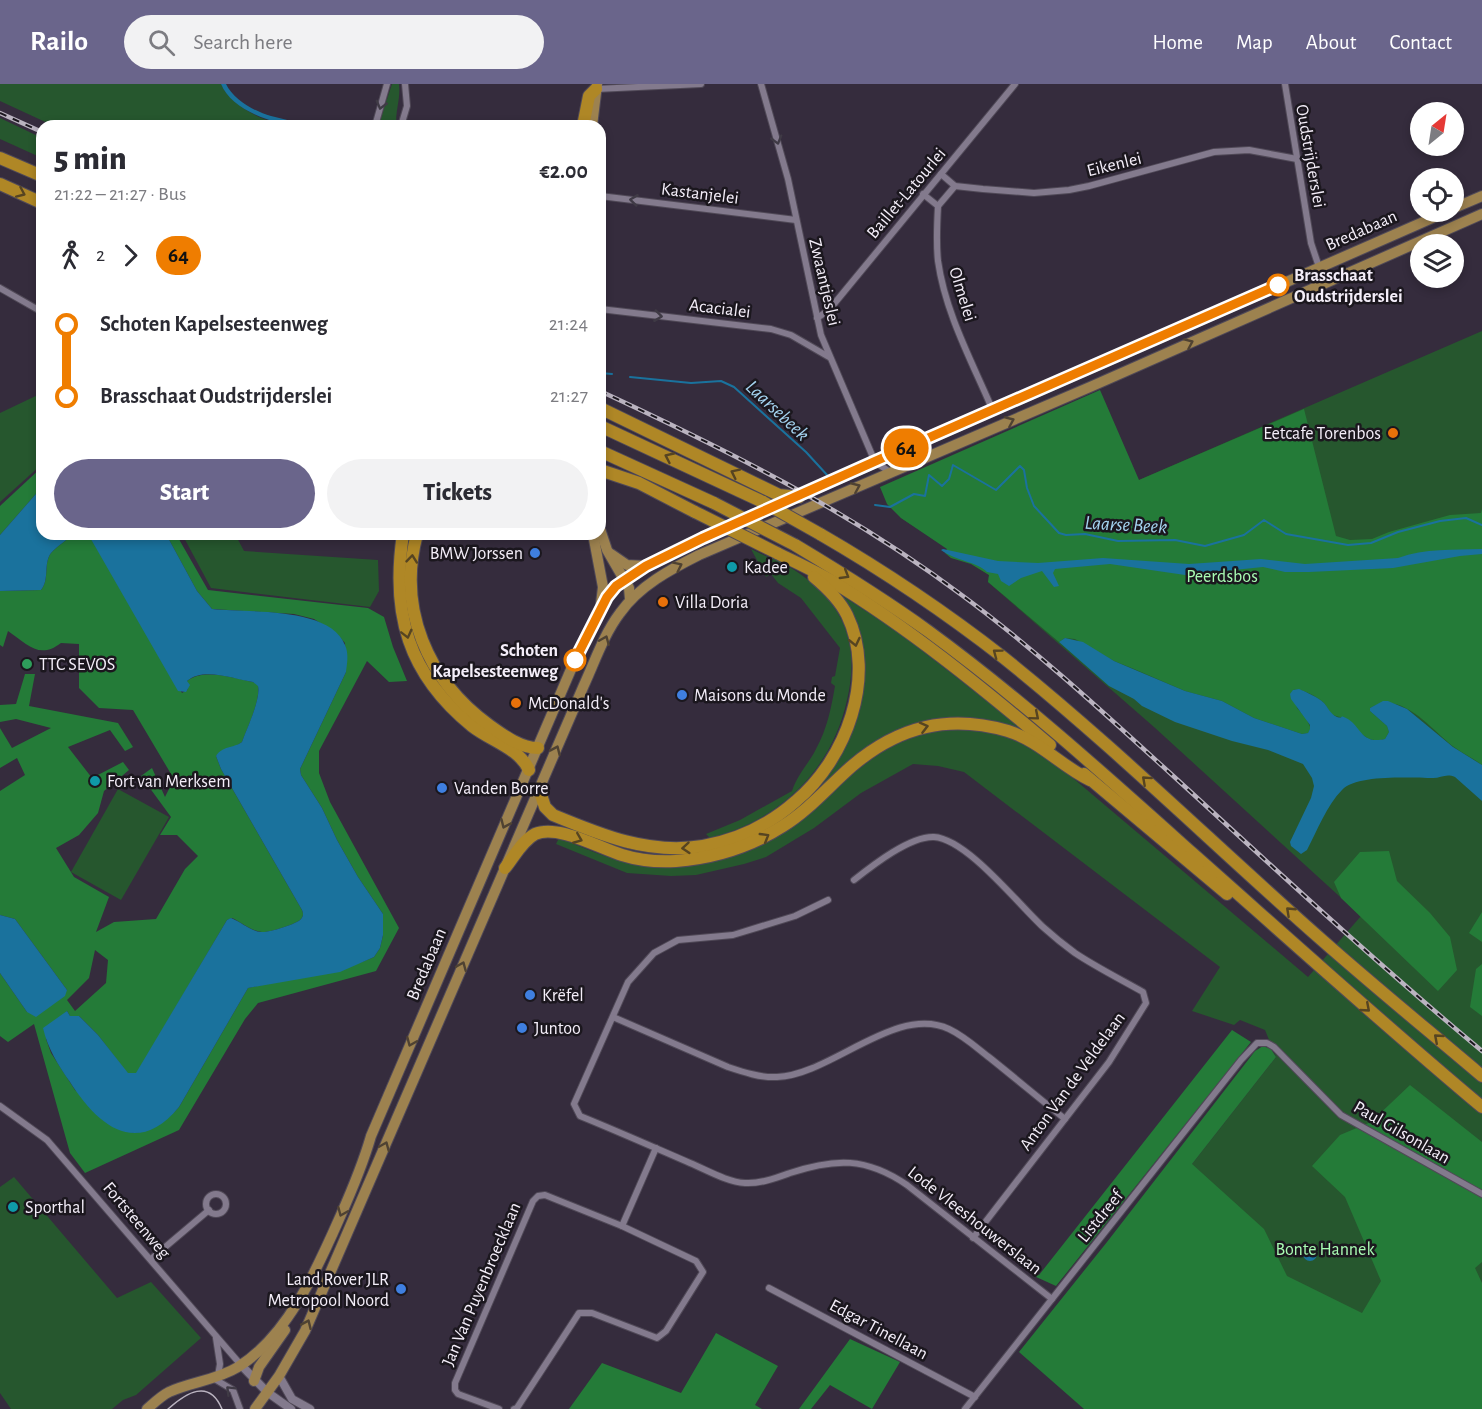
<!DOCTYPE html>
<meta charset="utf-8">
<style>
:root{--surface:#fff;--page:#f2f2f3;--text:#2b2b33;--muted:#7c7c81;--accent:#6a658b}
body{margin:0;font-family:"Alegreya Sans",sans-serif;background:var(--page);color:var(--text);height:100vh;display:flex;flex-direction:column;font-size:22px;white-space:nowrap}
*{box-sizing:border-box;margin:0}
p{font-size:20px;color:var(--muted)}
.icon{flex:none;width:33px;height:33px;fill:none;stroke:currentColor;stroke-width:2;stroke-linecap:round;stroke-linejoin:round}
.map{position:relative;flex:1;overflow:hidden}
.details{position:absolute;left:36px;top:36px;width:570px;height:420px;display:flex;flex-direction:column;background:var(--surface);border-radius:18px;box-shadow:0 3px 9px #0003}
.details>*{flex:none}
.badge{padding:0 12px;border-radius:20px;font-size:21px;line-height:39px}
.needle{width:39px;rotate:30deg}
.tools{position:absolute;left:1410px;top:18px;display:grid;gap:12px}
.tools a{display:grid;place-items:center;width:54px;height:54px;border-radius:50%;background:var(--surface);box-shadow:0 3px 9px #0003;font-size:30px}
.map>.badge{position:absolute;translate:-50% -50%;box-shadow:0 0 0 3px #fff}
.legs{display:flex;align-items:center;gap:9px;height:66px;padding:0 18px;font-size:20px}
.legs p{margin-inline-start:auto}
.summary{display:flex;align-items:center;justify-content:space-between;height:102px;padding:0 18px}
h1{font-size:33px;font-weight:800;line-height:45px}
.cta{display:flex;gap:12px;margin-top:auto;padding:12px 18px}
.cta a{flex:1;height:69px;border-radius:36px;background:var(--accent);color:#fff;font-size:24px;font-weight:800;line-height:69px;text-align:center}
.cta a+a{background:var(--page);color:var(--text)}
ul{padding:0 18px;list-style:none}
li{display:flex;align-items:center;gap:21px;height:72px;font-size:22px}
li i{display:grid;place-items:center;width:9px;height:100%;margin:0 8px;background:currentColor}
li i::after{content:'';width:15px;height:15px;margin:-8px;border:4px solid;border-radius:50%;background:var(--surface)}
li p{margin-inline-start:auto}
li:first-child i{background:linear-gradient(#0000 50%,currentColor 0)}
li:last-child i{background:linear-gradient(currentColor 50%,#0000 0)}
header{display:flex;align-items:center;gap:36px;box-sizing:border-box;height:84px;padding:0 30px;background:var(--accent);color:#fff}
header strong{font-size:28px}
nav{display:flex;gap:33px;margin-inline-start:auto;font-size:21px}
.search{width:420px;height:54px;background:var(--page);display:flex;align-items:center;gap:15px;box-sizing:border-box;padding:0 21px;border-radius:33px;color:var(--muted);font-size:22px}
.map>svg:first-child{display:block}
.green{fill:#26572e}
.forest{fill:#247b38;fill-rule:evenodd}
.water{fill:#1a729d}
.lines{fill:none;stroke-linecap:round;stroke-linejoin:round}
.stream{stroke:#1a729d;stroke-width:2}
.minor-casing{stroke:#504957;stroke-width:8}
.tertiary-casing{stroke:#504957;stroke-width:10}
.primary-casing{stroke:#504957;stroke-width:12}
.motorway-casing{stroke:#504957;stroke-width:14}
.minor{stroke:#837a8d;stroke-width:6}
.tertiary{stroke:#837a8d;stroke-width:8}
.primary{stroke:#9d824f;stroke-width:10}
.motorway{stroke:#af8726;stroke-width:12}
.tram{stroke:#bab3c0;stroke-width:1.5}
.rail-casing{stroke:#bab3c0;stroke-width:4.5}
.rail{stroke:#1b171e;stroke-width:2;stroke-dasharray:7;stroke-linecap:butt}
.motorway-bridge-casing{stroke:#504957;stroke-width:14;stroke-linecap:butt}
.motorway-bridge{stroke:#af8726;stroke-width:12}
.oneway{stroke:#3f3a45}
.oneway2{stroke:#564421}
.oneway3{stroke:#4f4232}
.line-1-casing{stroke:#fff;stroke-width:14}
.line-1{stroke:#ef7d00;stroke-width:9}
.stop-1-dot{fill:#fff;stroke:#ef7d00;stroke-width:3}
.food-dot{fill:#e8710a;stroke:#1b171e;stroke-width:2}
.shop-dot{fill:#3f7fe0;stroke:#1b171e;stroke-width:2}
.culture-dot{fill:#0f9aa8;stroke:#1b171e;stroke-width:2}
.leisure-dot{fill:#2e9e5b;stroke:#1b171e;stroke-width:2}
.labels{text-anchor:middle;stroke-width:5;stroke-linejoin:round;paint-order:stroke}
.street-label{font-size:18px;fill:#f4eef9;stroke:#1b171e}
.stop-label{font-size:18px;font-weight:bold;fill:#f4eef9;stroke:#1b171e;text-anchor:start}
.poi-label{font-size:18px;fill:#f4eef9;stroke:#1b171e;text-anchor:start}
.park-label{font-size:18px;fill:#a9fcb3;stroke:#1b171e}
.water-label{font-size:20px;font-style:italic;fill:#a4d3f0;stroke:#1b171e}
</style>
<header>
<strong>Railo</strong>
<div class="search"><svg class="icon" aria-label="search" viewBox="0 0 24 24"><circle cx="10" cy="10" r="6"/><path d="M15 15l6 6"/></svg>Search here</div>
<nav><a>Home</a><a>Map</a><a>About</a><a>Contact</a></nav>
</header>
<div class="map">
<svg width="1482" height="1325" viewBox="0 0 1482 1325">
<rect width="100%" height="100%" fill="#352c3d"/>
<g class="green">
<path d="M0,0H221C228,16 253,33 271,37C279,39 286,39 294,42H54L0,17Z"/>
<path d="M392,0H399C401,16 394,30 397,42H378Z"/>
<polygon points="0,34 42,54 42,74 0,55"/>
<path d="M1482,247V1325H1185L1192,1080L1276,973L1265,946L1240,936L1234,941L1192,927L1220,883L964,688L938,682L913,680L861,709L814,744L766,773L744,780L696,791L671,792L627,789L556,760L559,754C578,761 598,771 619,776C662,785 708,783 749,767C828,735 859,651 952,646C991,643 1022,657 1054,678L1308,893L1361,832L1154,643L988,498L989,491L901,434L880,403L1139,396Z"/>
<polygon points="42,309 42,380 0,418 0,329"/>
<polygon points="182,450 235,450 244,467 378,476 379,507 370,523 211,504"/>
<path d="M751,465L770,474H774C802,489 830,509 843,539C854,563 853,591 847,616C832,686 779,737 710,754L706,750L740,736L792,707C798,689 808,681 816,665C827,645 831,625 835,602L831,599L832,593L835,592L840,564L801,514L778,499L771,490L766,493Z"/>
<polygon points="838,509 897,547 1028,649 968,633 940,636 904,646 788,734 733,758 821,696 861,602"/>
<polygon points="118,705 169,733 121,816 71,788"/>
<polygon points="14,1093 117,1214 151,1198 201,1254 136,1311 123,1316 112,1325 11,1325 0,1309 0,1103"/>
</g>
<g class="forest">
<path d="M1100,306L1139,396L1304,325L1336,452L1350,456L1372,455L1389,448L1450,431L1481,429L1482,425V681C1473,674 1463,670 1454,663C1431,646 1402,605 1370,624V627L1387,642L1389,648L1385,655C1366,660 1361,648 1349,637C1345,632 1341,634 1336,632C1329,630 1328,623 1323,618C1316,612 1302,604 1293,606L1297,624L1306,634L1311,645L1308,649L1302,650L1254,634L1222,617L1185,607L1134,585L1114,577L1075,555L1065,554L1059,558L988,498L989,491L971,480L951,474L945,469L947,465L901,434L887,420L880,403Z"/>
<polygon points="42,383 42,403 0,451 0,422"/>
<path d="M74,450L89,451L182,609L188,605L187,597C204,584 233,594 253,598L258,601C261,616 247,644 242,658C233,665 225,663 216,672L221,685L302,826C303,829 304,831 301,835C297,840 268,849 262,848C251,847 241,838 232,834L227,836L137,989L128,990L98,951L79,932H70L67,927L46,955L51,969L75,1006L133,1049C152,1047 167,1037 179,1023L248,904L362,878L374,873L380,864L383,851V830L358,793L337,756L322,724L301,691L300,685L346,588L345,559L337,550L314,535L294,530L212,525L197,507L166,450H176L208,506L368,524L384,533L393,563L407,597L389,598L367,577L319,667V689L330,718L399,844L376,887L258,919L245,935L179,1046L85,1089L70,1069L34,940L8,958L0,952V889L27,928L67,906L15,835L0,831V707L25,691L17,674L0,684V644L12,664L51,644L16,635L0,638V621L16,620L25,590H35L29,622L118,639L133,663L125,667L110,646L68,663L92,694L123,678L129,686L104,707L98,729L79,751L56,764L74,793L109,813L96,848L114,838L156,835L185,785L198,772L177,751H160L171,733L141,692L152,684L165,713L174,695L133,626L99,624L79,604V560L61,559C39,576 27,560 8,547L3,563L0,561V507L41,506C50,495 43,480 51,469C57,462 67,456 74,450ZM95,866L108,876L106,899L75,927L67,916L89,894Z"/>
<polygon points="1389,767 1397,797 1430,829 1450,853 1457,886 1438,907 1341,814 1334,798 1360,768"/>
<polygon points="1482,828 1482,858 1469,849"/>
<polygon points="1482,880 1482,932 1470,923 1476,885"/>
<polygon points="1232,946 1251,958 1056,1202 1034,1192 1039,1191"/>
<polygon points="1263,962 1271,965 1276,973 1192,1080 1264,1145 1287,1192 1362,1229 1381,1197 1345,1113 1312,1082 1340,1051 1371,1038 1410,1001 1482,1058 1482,1178 1475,1184 1482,1199 1482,1325 1084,1325 1019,1268 1107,1158 1255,967"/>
<polygon points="716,1249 778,1282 755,1321 762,1325 569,1325 602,1279 681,1309"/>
<polygon points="850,1255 900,1278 872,1325 830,1301 811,1325 799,1325"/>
</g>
<g class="water">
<path d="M221,0H226C233,15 255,28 271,32C282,35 293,36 302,42C276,42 231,26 221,0Z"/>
<path d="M42,403V450H74C67,456 57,462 51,469C43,480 50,495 41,506L0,507V451Z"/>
<path d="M88,450H166L197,507L212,525C247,529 330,522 345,561C349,570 347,579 346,588L300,685L301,691L322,724L337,756L358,793L383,830V851L380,864L374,873L340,888L248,904L179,1023C137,1074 98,1042 70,998C58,981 48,965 43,944L67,927L70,932H79L98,951L128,989H136L227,836L231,834C241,838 251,847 261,848C268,849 297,840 301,835C304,831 303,829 302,826L221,685L216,672C222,662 234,664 242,658C247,644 261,615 258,602L253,598C233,595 204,583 187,597L190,601L186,608L178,607Z"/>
<path d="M943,465L998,477L1038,479L1103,474L1189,480L1261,475L1305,480L1398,474C1425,464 1454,466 1482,465V470L1460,472L1393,484L1309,488H1285L1263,483L1185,491L1110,480L1055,485L1053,489L1059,502L1054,503L1042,487L1021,494L1009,502L1001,497L998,490L987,488C978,478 956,477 941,466Z"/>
<path d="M1065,554L1083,558L1114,577L1185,607L1222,617L1254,634L1302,650L1308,649L1310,645V641L1291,615L1290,610L1293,606L1299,605C1306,608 1318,613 1324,619C1328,623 1330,630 1337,633C1345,635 1338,630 1346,634C1361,641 1360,661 1385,655L1389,648L1387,642L1370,627V624L1383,617H1388L1407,625L1453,663L1482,681V717L1455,693C1446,689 1441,694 1433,694C1412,694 1357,690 1342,706C1327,721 1317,747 1307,766L1301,770L1291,762L1290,758L1311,714L1314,702L1312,694L1303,680L1268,666L1232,657L1175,638L1142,622L1134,615L1109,602L1059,558Z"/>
<polygon points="0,831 15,835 67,906 65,912 36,933 27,928 0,889"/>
<circle cx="1310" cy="1170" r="7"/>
</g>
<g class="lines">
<g class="stream">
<polyline points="600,289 612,290"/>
<polyline points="630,293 691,299 721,297 734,303 806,368 828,392"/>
<polyline points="875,421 890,423 914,410 925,412 929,391 942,402 949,395 953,381 996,406 1020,382 1024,386 1027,404 1034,422 1059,449 1066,451 1085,450 1118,457 1175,456 1205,462 1244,451 1264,436 1286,450 1348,461 1371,459 1398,448 1440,437 1466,434 1482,441"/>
</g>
<g class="minor-casing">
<g id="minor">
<polyline points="761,0 788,95 821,251 875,378 890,388"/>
<polyline points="1285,0 1311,159 1319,183"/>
<polyline points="596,5 701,0"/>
<polyline points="375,42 387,0"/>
<polyline points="401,42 407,22 405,0"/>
<polyline points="941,90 955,102 983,105 1034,109 1069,106 1089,102 1214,68 1249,66 1297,75"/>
<polyline points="923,110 938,122"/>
<polyline points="600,112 796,136"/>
<path d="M938,122C937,140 936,159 938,177C945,227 970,274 990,320"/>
<polyline points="938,122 955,102"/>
<polyline points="0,204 42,228"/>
<polyline points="600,225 771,245 791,251 829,273"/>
<polyline points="817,234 829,226 1015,0"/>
<path d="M854,796C873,781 910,752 934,753C967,755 1018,820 1043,843C1053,852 1064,861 1075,869C1096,883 1120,895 1143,908L1146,919L1109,978L973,1154"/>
<path d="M828,816L795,832L733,851L678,856L654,869L628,898L574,1020L580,1032C617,1047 653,1063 690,1079C707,1086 727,1098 745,1099C760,1100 776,1094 790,1089C835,1074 866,1073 907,1101L1052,1215"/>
<path d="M613,933L728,983C743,988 761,994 777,993C831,991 896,920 949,945C964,952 977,964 990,974C1015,994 1040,1015 1065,1035"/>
<polyline points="0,1022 47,1056 241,1281"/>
<circle cx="216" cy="1120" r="10"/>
<polyline points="622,1142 656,1064"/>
<polyline points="151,1175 209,1126"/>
<polyline points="769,1204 975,1313"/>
<polyline points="216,1254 220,1280 218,1292"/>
<polyline points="213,1294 233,1306 240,1325"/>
<polyline points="499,1325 458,1310 455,1306 455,1299 533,1117 538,1112 545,1111 622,1142 696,1177 703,1188 666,1247 657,1254 592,1229 579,1229 517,1324 514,1325"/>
<polyline points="965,1325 1241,976 1257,959 1267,959 1274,963 1341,1031 1482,1110"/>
</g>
</g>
<g class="tertiary-casing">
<g id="tertiary">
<polyline points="241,1281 267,1308 291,1325"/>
<polyline points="279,1292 292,1315 310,1325"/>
</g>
</g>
<g class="primary-casing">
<g id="primary">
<polyline points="592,42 597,1"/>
<polyline points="1454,124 1482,112"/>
<polyline points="600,445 607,466 629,504 630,515"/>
<polyline points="593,450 603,503 601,520"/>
<polyline points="611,470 627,481 646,482"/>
<polyline points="254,1297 259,1283 285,1246"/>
<path d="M147,1325C154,1319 161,1312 169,1308C191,1298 217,1296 238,1283C288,1252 317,1185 340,1133C352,1106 363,1080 371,1052L575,576C587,552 597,524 615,504C633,484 678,467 703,454L1446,128"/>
<path d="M255,1325L279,1292L305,1247L584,601C595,577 604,550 620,529C639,502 671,485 699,471L1090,303L1482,130"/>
</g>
</g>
<g class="motorway-casing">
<g id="motorway">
<polyline points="583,42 589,12 596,5"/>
<polyline points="0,74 42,92"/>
<polyline points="0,100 42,119"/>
<polyline points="600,324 779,411 799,413"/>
<polyline points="600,342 763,418"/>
<polyline points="600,367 714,419"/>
<polyline points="600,386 639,399 695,428"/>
<path d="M403,450C391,530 408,590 472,642C491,657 519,664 529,686"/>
<path d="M417,450C397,524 427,596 489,641C503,651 520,664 538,664"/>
<path d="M820,450C884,487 945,528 1004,574C1115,663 1216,763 1323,857C1375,903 1429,947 1482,992"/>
<path d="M795,461C840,488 885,516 928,547C1021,615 1106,692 1192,769C1288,854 1383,940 1482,1023"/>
<path d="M777,469C795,478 813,486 830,496C909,544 980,602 1050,661"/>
<polyline points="1084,690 1227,810"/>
<path d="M539,705L545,723L553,731C601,751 649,771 703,762C737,756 770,740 796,717C846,675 877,593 847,531C840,517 826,503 814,493"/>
<path d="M505,784C514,773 522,757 535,750C558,740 599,764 622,771C638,776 659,778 676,777C715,774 750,763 783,742C809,726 829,702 852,682C899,642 949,630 1008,647C1040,657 1061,682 1090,696"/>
</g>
</g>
<use href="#minor" class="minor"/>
<use href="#tertiary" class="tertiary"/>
<use href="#primary" class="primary"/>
<use href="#motorway" class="motorway"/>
<path class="tram" d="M168,1325C186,1309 209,1294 222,1325"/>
<g class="rail-casing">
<g id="rail">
<polyline points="0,29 42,48"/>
<path d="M600,307C729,367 848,426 963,512C1036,566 1103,628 1170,689C1273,783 1375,878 1482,967"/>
</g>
</g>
<use href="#rail" class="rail"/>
<g class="motorway-bridge-casing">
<g id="motorway-bridge">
<polyline points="763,418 820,450"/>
<polyline points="714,419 795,461"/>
<polyline points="695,428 777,469"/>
</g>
</g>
<use href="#motorway-bridge" class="motorway-bridge"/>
</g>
<defs><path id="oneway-chevron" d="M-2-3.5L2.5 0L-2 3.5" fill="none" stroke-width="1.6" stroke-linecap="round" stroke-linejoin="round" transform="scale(1.5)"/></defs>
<g class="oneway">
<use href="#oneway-chevron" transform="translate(381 21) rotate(105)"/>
<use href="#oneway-chevron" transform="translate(777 56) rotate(74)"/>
<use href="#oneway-chevron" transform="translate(634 116) rotate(-173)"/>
<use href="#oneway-chevron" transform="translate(658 232) rotate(7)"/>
<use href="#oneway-chevron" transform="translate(230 1306) rotate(-135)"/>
</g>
<g class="oneway2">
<use href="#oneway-chevron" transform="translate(21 109) rotate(24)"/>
<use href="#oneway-chevron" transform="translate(669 373) rotate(-155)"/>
<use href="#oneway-chevron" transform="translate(735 389) rotate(-154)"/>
<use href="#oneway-chevron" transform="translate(412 475) rotate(-84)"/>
<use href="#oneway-chevron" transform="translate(845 491) rotate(31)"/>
<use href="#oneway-chevron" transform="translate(407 550) rotate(76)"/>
<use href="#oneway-chevron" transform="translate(855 558) rotate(77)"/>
<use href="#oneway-chevron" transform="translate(997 569) rotate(-143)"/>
<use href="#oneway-chevron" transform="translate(1035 632) rotate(40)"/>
<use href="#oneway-chevron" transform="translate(924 643) rotate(-14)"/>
<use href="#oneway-chevron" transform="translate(1146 696) rotate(-138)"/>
<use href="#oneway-chevron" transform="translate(765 753) rotate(-31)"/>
<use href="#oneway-chevron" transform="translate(578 755) rotate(22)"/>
<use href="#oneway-chevron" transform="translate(686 764) rotate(175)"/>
<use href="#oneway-chevron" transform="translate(1290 827) rotate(-137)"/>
<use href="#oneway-chevron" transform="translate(1366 924) rotate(41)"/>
<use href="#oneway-chevron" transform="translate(1438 954) rotate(-139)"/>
</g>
<g class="oneway3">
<use href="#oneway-chevron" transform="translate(1189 259) rotate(-24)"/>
<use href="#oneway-chevron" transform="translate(1010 337) rotate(-23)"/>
<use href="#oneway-chevron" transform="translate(856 403) rotate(-23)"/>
<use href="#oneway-chevron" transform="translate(678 482) rotate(-26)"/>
<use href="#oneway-chevron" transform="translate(605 556) rotate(-67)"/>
<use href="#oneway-chevron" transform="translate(556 666) rotate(-66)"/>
<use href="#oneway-chevron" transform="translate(505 740) rotate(114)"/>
<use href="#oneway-chevron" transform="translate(462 882) rotate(-67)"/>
<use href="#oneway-chevron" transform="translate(411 958) rotate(113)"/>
<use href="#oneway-chevron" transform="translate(385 1062) rotate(-67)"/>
<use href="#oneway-chevron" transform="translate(342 1128) rotate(113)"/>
<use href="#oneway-chevron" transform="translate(307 1240) rotate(-66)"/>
</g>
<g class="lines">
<g class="line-1-casing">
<polyline id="line-1" points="575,576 607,513 616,502 646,482 703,454 887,372 1278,201"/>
</g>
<use href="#line-1" class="line-1"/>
</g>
<g class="stop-1-dot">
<circle cx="1278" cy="201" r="10"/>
<circle cx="575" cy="576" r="10"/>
</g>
<g class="food-dot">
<circle cx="1393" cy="349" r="6"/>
<circle cx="663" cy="518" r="6"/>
<circle cx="516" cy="619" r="6"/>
</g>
<g class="shop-dot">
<circle cx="535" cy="469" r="6"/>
<circle cx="682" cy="611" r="6"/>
<circle cx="442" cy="704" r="6"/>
<circle cx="530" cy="911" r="6"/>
<circle cx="522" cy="944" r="6"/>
<circle cx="401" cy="1205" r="6"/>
</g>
<g class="culture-dot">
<circle cx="732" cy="483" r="6"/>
<circle cx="95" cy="697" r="6"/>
<circle cx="13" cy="1123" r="6"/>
</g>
<circle class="leisure-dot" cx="27" cy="580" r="6"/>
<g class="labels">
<g class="street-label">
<text transform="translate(1311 72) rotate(80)" y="6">Oudstrijderslei</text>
<text transform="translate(1114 80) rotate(-14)" y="6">Eikenlei</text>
<text transform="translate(700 109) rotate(7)" y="6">Kastanjelei</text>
<text transform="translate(906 109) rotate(-50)" y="6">Baillet-Latourlei</text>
<text transform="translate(1361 146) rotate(-24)" y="6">Bredabaan</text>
<text transform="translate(825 198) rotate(77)" y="6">Zwaantjeslei</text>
<text transform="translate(963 210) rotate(73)" y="6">Olmelei</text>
<text transform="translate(720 224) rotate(7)" y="6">Acacialei</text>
<text transform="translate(426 880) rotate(-67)" y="6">Bredabaan</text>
<text transform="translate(1072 997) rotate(-54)" y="6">Anton Van de Veldelaan</text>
<text transform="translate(1402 1048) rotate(30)" y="6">Paul Gilsonlaan</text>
<text transform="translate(1100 1132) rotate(-51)" y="6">Listdreef</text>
<text transform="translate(137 1136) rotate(50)" y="6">Fortsteenweg</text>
<text transform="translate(975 1136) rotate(38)" y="6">Lode Vleeshouwerslaan</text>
<text transform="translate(481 1200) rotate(-67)" y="6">Jan Van Puyenbroecklaan</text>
<text transform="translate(879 1245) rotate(28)" y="6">Edgar Tinellaan</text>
</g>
<g class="stop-label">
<text x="1294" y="197">Brasschaat<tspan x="1294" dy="21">Oudstrijderslei</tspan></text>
<text x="558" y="572" text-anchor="end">Schoten<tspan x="558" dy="21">Kapelsesteenweg</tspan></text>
</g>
<g class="poi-label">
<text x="1381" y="355" text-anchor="end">Eetcafe Torenbos</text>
<text x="523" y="475" text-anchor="end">BMW Jorssen</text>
<text x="744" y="489">Kadee</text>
<text x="675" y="524">Villa Doria</text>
<text x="39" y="586">TTC SEVOS</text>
<text x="694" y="617">Maisons du Monde</text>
<text x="528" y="625">McDonald's</text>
<text x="107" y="703">Fort van Merksem</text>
<text x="454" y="710">Vanden Borre</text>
<text x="542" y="917">Krëfel</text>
<text x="534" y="950">Juntoo</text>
<text x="25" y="1129">Sporthal</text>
<text x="389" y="1201" text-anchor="end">Land Rover JLR<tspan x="389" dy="21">Metropool Noord</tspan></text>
</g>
<g class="park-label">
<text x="1222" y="498">Peerdsbos</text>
<text x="1325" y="1171">Bonte Hannek</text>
</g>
<g class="water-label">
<text transform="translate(778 326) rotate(43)" y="7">Laarsebeek</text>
<text transform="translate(1126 440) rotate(3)" y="7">Laarse Beek</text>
</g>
</g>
</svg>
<div class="tools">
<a><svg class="needle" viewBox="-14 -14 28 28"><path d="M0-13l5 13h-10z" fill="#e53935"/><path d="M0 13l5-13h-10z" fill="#7c7c81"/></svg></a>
<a><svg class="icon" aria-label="locate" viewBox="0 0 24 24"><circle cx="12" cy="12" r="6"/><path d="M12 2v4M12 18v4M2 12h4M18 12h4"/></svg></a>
<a><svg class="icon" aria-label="layers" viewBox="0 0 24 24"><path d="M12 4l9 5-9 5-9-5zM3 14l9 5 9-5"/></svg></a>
</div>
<b class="badge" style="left:906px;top:364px;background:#ef7d00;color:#111">64</b>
<section class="details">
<div class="summary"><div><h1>5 min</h1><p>21:22 – 21:27 · Bus</p></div><b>€2.00</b></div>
<div class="legs"><svg class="icon" aria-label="walk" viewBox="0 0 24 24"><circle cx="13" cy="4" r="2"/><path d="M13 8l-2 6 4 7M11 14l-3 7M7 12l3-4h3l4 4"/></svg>2<svg class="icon" aria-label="forward" viewBox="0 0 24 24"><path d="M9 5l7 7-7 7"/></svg><b class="badge" style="background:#ef7d00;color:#111">64</b></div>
<ul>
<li><i style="color:#ef7d00"></i><b>Schoten Kapelsesteenweg</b><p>21:24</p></li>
<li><i style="color:#ef7d00"></i><b>Brasschaat Oudstrijderslei</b><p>21:27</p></li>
</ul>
<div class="cta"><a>Start</a><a>Tickets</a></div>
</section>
</div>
